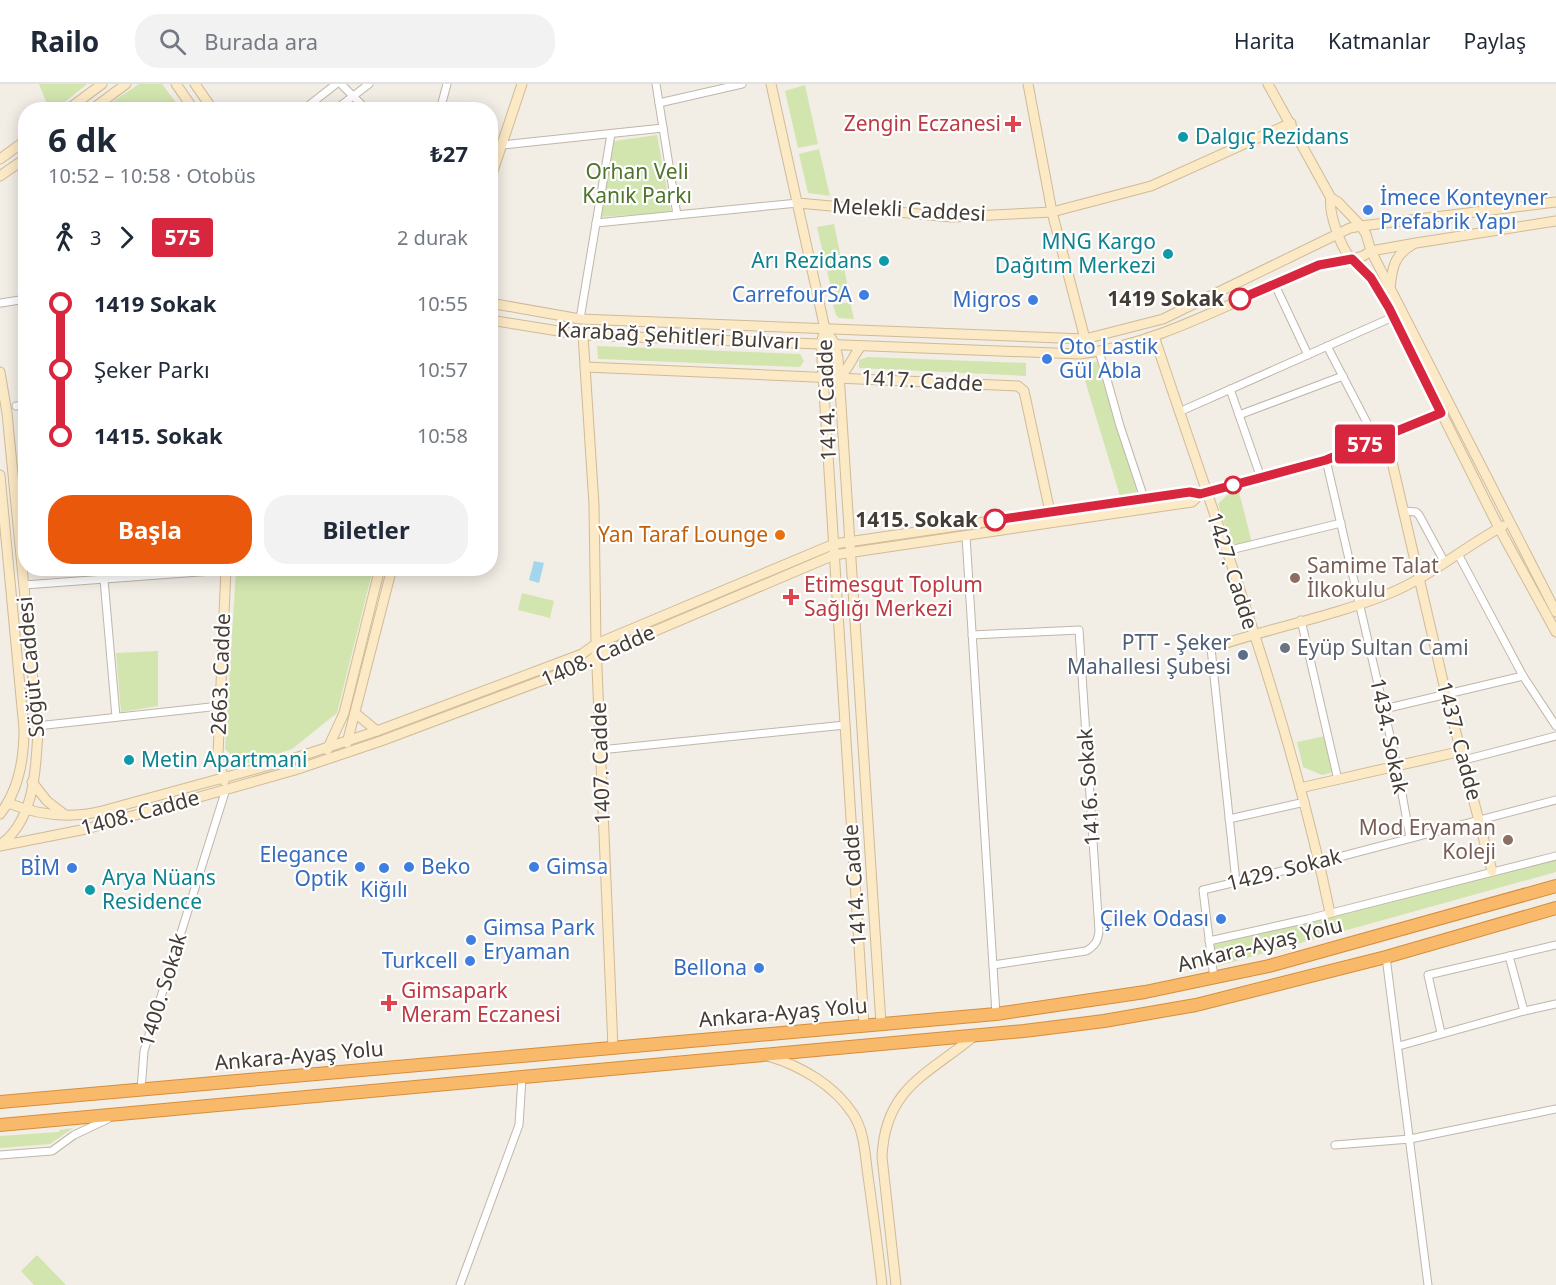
<!DOCTYPE html>
<html lang="tr">
<meta charset="utf-8">
<style>
:root{--surface:#fff;--page:#f2f2f3;--text:#1f2937;--muted:#747a83;--line:#e0e1e3;--accent:#ea580c}
body{margin:0;font-family:"Noto Sans",sans-serif;background:var(--page);color:var(--text);height:100vh;display:flex;flex-direction:column;font-size:22px;white-space:nowrap}
*{box-sizing:border-box;margin:0}
p{font-size:20px;color:var(--muted)}
.icon{flex:none;width:33px;height:33px;fill:none;stroke:currentColor;stroke-width:2;stroke-linecap:round;stroke-linejoin:round}
.map{position:relative;flex:1;overflow:hidden}
.side{position:absolute;left:18px;top:18px;width:480px;height:474px;display:flex;flex-direction:column;background:var(--surface);border-radius:24px;box-shadow:0 3px 15px #0003}
.side>*{flex:none}
.badge{padding:0 12px;border-radius:4px;font-size:21px;line-height:39px}
.map>.badge{position:absolute;translate:-50% -50%;box-shadow:0 0 0 3px #fff}
.legs{display:flex;align-items:center;gap:9px;height:66px;padding:0 30px;font-size:20px}
.legs p{margin-inline-start:auto}
.head{display:flex;align-items:center;justify-content:space-between;height:102px;padding:0 30px}
h1{font-size:33px;font-weight:700;line-height:45px}
.cta{display:flex;gap:12px;margin-top:auto;padding:12px 30px}
.cta a{flex:1;height:69px;border-radius:24px;background:var(--accent);color:#fff;font-size:24px;font-weight:700;line-height:69px;text-align:center}
.cta a+a{background:var(--page);color:var(--text)}
ul{padding:0 30px;list-style:none}
li{display:flex;align-items:center;gap:21px;height:66px;font-size:22px}
li i{display:grid;place-items:center;width:9px;height:100%;margin:0 8px;background:currentColor}
li i::after{content:'';width:15px;height:15px;margin:-8px;border:4px solid;border-radius:50%;background:var(--surface)}
li p{margin-inline-start:auto}
li:first-child i{background:linear-gradient(#0000 50%,currentColor 0)}
li:last-child i{background:linear-gradient(currentColor 50%,#0000 0)}
header{display:flex;align-items:center;gap:36px;box-sizing:border-box;height:84px;padding:0 30px;background:var(--surface);border-bottom:2px solid var(--line)}
header strong{font-size:28px}
nav{display:flex;gap:33px;margin-inline-start:auto;font-size:21px}
.search{width:420px;height:54px;background:var(--page);display:flex;align-items:center;gap:15px;box-sizing:border-box;padding:0 21px;border-radius:24px;color:var(--muted);font-size:22px}
.map>svg:first-child{display:block}
.green{fill:#d2e5af}
.water{fill:#a3d6ed}
.lines{fill:none;stroke-linecap:round;stroke-linejoin:round}
.street-casing{stroke:#c0b6ab;stroke-width:9}
.secondary-casing{stroke:#d0bb97;stroke-width:11}
.highway-casing{stroke:#d78d3a;stroke-width:14}
.street{stroke:#fff;stroke-width:7}
.secondary{stroke:#fce9c5;stroke-width:9}
.highway{stroke:#f8ba6a;stroke-width:12}
.line-1-casing{stroke:#fff;stroke-width:14}
.line-1{stroke:#d7263d;stroke-width:9}
.health-dot{fill:#e0444e;stroke:#fff;stroke-width:2}
.culture-dot{fill:#0f9aa8;stroke:#fff;stroke-width:2}
.shop-dot{fill:#3f7fe0;stroke:#fff;stroke-width:2}
.stop-1-dot{fill:#fff;stroke:#d7263d;stroke-width:3}
.food-dot{fill:#e8710a;stroke:#fff;stroke-width:2}
.education-dot{fill:#8d6e63;stroke:#fff;stroke-width:2}
.worship-dot{fill:#6b7280;stroke:#fff;stroke-width:2}
.service-dot{fill:#5c6f8a;stroke:#fff;stroke-width:2}
.labels{text-anchor:middle;stroke-width:4.5;stroke-linejoin:round;paint-order:stroke}
.health-label{font-size:21px;fill:#be3a42;stroke:#fff;text-anchor:start}
.culture-label{font-size:21px;fill:#0d838f;stroke:#fff;text-anchor:start}
.park-label{font-size:21px;fill:#4e732b;stroke:#fff}
.shop-label{font-size:21px;fill:#366cbe;stroke:#fff;text-anchor:end}
.street-label{font-size:21px;fill:#443c35;stroke:#fff}
.stop-label{font-size:21px;font-weight:bold;fill:#443c35;stroke:#fff;text-anchor:end}
.food-label{font-size:21px;fill:#c56008;stroke:#fff;text-anchor:end}
.education-label{font-size:21px;fill:#785e54;stroke:#fff;text-anchor:start}
.service-label{font-size:21px;fill:#4e5e75;stroke:#fff;text-anchor:end}
.worship-label{font-size:21px;fill:#5b616d;stroke:#fff;text-anchor:start}
</style>
<header>
<strong>Railo</strong>
<div class="search"><svg class="icon" aria-label="search" viewBox="0 0 24 24"><circle cx="10" cy="10" r="6"/><path d="M15 15l6 6"/></svg>Burada ara</div>
<nav><a>Harita</a><a>Katmanlar</a><a>Paylaş</a></nav>
</header>
<div class="map">
<svg width="1556" height="1201" viewBox="0 0 1556 1201">
<rect width="100%" height="100%" fill="#f2ede5"/>
<g class="green">
<polygon points="39,0 87,0 56,25 49,25"/>
<polygon points="139,0 162,0 181,25 102,25"/>
<polygon points="805,1 818,60 798,64 785,7"/>
<polygon points="657,51 671,128 601,133 614,57"/>
<polygon points="819,65 830,112 808,109 799,70"/>
<polygon points="834,140 842,179 826,183 817,143"/>
<polygon points="844,184 849,209 833,212 827,187"/>
<polygon points="850,218 854,235 839,234 836,231 833,221"/>
<polygon points="597,262 800,270 804,277 800,283 797,283 601,275 598,275"/>
<polygon points="868,273 1026,279 1026,292 859,284 859,276"/>
<polygon points="1097,278 1137,408 1120,412 1080,280"/>
<polygon points="1239,408 1252,459 1235,463 1231,461 1218,420 1227,411"/>
<polygon points="236,485 373,485 337,629 292,665 242,681 225,665"/>
<polygon points="522,509 554,517 550,534 518,526"/>
<polygon points="158,567 158,622 121,628 116,569"/>
<polygon points="1325,652 1334,688 1322,691 1303,683 1297,658"/>
<polygon points="1556,775 1556,788 1218,882 1213,861"/>
<polygon points="73,1044 50,1060 0,1064 0,1052 59,1048 60,1046"/>
<polygon points="37,1171 66,1201 34,1201 21,1187"/>
</g>
<polygon class="water" points="534,477 544,479 539,499 529,496"/>
<g class="lines">
<g class="street-casing">
<g id="street">
<polyline points="341,0 367,26"/>
<polyline points="656,0 677,131"/>
<polyline points="659,19 742,0"/>
<polyline points="303,26 336,0"/>
<polyline points="335,26 369,0"/>
<polyline points="440,26 447,0"/>
<polyline points="502,61 663,44"/>
<polyline points="596,139 798,119"/>
<polyline points="1275,201 1308,271"/>
<polyline points="1,219 26,215"/>
<polyline points="580,235 611,50"/>
<polyline points="1327,262 1376,356"/>
<polyline points="1099,267 1120,342 1144,414"/>
<polyline points="1230,305 1261,394"/>
<polyline points="16,322 26,321"/>
<polyline points="1179,328 1393,233"/>
<polyline points="1239,331 1343,292"/>
<polyline points="1326,376 1397,682 1410,754"/>
<polyline points="15,413 26,412"/>
<polyline points="1404,427 1416,428 1419,431 1445,479"/>
<polyline points="966,452 996,930"/>
<polyline points="1226,467 1341,439"/>
<polyline points="1458,470 1523,592 1556,642"/>
<polyline points="103,484 116,633"/>
<polyline points="24,501 226,486"/>
<polyline points="1301,536 1338,696"/>
<path d="M972,551L1079,546L1099,847C1098,857 1095,862 1086,867L993,881"/>
<polyline points="1211,564 1236,798"/>
<polyline points="1384,625 1523,592"/>
<polyline points="46,641 220,622"/>
<polyline points="600,666 845,641"/>
<polyline points="1464,676 1556,652"/>
<polyline points="1229,735 1305,718"/>
<polyline points="1209,857 1308,835 1556,772"/>
<polyline points="1509,872 1524,927"/>
<polyline points="1386,873 1428,1201"/>
<polyline points="1214,894 1203,806 1320,778 1556,716"/>
<polyline points="1441,949 1428,891 1556,861"/>
<polyline points="1399,962 1524,927 1556,920"/>
<polyline points="141,1006 144,967 226,705"/>
<polyline points="1335,1061 1410,1055 1556,1025"/>
<polyline points="0,1071 52,1067 74,1051 108,1035"/>
<polyline points="460,1201 519,1041 522,994"/>
</g>
</g>
<g class="secondary-casing">
<g id="secondary">
<polyline points="176,0 194,26"/>
<polyline points="195,0 213,26"/>
<polyline points="771,0 825,245 835,260 838,274 881,940"/>
<polyline points="1028,0 1052,128 1085,255"/>
<polyline points="1268,0 1331,114"/>
<polyline points="67,26 102,0"/>
<polyline points="91,26 126,0"/>
<polyline points="0,75 26,56"/>
<polyline points="0,92 26,74"/>
<polyline points="490,96 522,0"/>
<path d="M1556,118L1361,142L1338,118L1331,114C1328,127 1341,166 1352,175L1363,172L1371,167L1416,159L1556,137"/>
<polyline points="798,119 952,133 1052,128 1151,102 1291,39"/>
<path d="M1390,204C1392,185 1394,171 1412,161"/>
<polyline points="490,219 580,235 1085,255 1163,235 1350,144 1361,142 1366,150 1371,167 1556,528"/>
<path d="M490,236L583,251L1080,270C1145,262 1206,231 1265,205C1294,192 1321,179 1352,175L1371,194L1389,224L1499,444L1556,548"/>
<polyline points="825,245 821,260 864,941"/>
<polyline points="583,251 594,421 596,560 613,964"/>
<path d="M1154,252C1217,442 1290,633 1330,829"/>
<polyline points="585,283 1018,302 1024,307 1050,428"/>
<path d="M0,288L7,329L38,646C36,684 35,736 0,761"/>
<path d="M840,293C849,284 853,272 861,262"/>
<polyline points="1386,352 1446,610 1492,787"/>
<path d="M0,391L24,645C24,674 19,706 0,730"/>
<path d="M1211,564C1269,544 1331,533 1388,510C1430,493 1464,463 1503,442"/>
<polyline points="355,629 377,647"/>
<polyline points="347,659 392,484"/>
<polyline points="327,666 344,629 380,484"/>
<polyline points="224,697 218,670 226,484"/>
<polyline points="32,698 47,717 64,730"/>
<polyline points="1300,704 1462,667"/>
<path d="M8,719C38,731 70,735 102,727L292,675L377,647L582,570L596,560L834,460L1190,408L1200,410L1326,376L1441,329"/>
<polyline points="0,762 86,745 295,686 381,657 586,580 596,572 834,471 1192,418 1200,410"/>
<path d="M768,972C801,982 834,1001 853,1030C865,1048 865,1072 868,1092C873,1128 878,1165 882,1201"/>
<path d="M896,1201L882,1073C885,1003 929,990 974,952"/>
</g>
</g>
<g class="highway-casing">
<g id="highway">
<polyline points="0,1018 996,930 1145,908 1269,882 1556,802"/>
<polyline points="0,1041 1024,947 1104,937 1196,921 1386,873 1556,824"/>
</g>
</g>
<use href="#street" class="street"/>
<use href="#secondary" class="secondary"/>
<use href="#highway" class="highway"/>
</g>
<g class="lines">
<g class="line-1-casing">
<polyline id="line-1" points="995,436 1190,408 1200,410 1326,376 1441,329 1389,224 1371,194 1352,175 1319,181 1240,215"/>
</g>
<use href="#line-1" class="line-1"/>
</g>
<g class="health-dot">
<path d="M1010 31h6v6h6v6h-6v6h-6v-6h-6v-6h6z"/>
<path d="M788 504h6v6h6v6h-6v6h-6v-6h-6v-6h6z"/>
<path d="M386 910h6v6h6v6h-6v6h-6v-6h-6v-6h6z"/>
</g>
<g class="culture-dot">
<circle cx="1183" cy="53" r="6"/>
<circle cx="1168" cy="170" r="6"/>
<circle cx="884" cy="177" r="6"/>
<circle cx="129" cy="676" r="6"/>
<circle cx="90" cy="806" r="6"/>
</g>
<g class="shop-dot">
<circle cx="1368" cy="126" r="6"/>
<circle cx="864" cy="211" r="6"/>
<circle cx="1033" cy="216" r="6"/>
<circle cx="1047" cy="275" r="6"/>
<circle cx="360" cy="783" r="6"/>
<circle cx="409" cy="783" r="6"/>
<circle cx="534" cy="783" r="6"/>
<circle cx="72" cy="784" r="6"/>
<circle cx="384" cy="784" r="6"/>
<circle cx="1221" cy="835" r="6"/>
<circle cx="471" cy="856" r="6"/>
<circle cx="470" cy="877" r="6"/>
<circle cx="759" cy="884" r="6"/>
</g>
<g class="stop-1-dot">
<circle cx="1240" cy="215" r="10"/>
<circle cx="1233" cy="401" r="8"/>
<circle cx="995" cy="436" r="10"/>
</g>
<circle class="food-dot" cx="780" cy="451" r="6"/>
<g class="education-dot">
<circle cx="1295" cy="494" r="6"/>
<circle cx="1508" cy="756" r="6"/>
</g>
<circle class="worship-dot" cx="1285" cy="564" r="6"/>
<circle class="service-dot" cx="1243" cy="571" r="6"/>
<g class="labels">
<g class="health-label">
<text x="1001" y="47" text-anchor="end">Zengin Eczanesi</text>
<text x="804" y="508">Etimesgut Toplum<tspan x="804" dy="24">Sağlığı Merkezi</tspan></text>
<text x="401" y="914">Gimsapark<tspan x="401" dy="24">Meram Eczanesi</tspan></text>
</g>
<g class="culture-label">
<text x="1195" y="60">Dalgıç Rezidans</text>
<text x="1156" y="165" text-anchor="end">MNG Kargo<tspan x="1156" dy="24">Dağıtım Merkezi</tspan></text>
<text x="872" y="184" text-anchor="end">Arı Rezidans</text>
<text x="141" y="683">Metin Apartmani</text>
<text x="102" y="801">Arya Nüans<tspan x="102" dy="24">Residence</tspan></text>
</g>
<g class="park-label">
<text x="637" y="95">Orhan Veli<tspan x="637" dy="24">Kanık Parkı</tspan></text>
</g>
<g class="shop-label">
<text x="1380" y="121" text-anchor="start">İmece Konteyner<tspan x="1380" dy="24">Prefabrik Yapı</tspan></text>
<text x="852" y="218">CarrefourSA</text>
<text x="1021" y="223">Migros</text>
<text x="1059" y="270" text-anchor="start">Oto Lastik<tspan x="1059" dy="24">Gül Abla</tspan></text>
<text x="348" y="778">Elegance<tspan x="348" dy="24">Optik</tspan></text>
<text x="421" y="790" text-anchor="start">Beko</text>
<text x="546" y="790" text-anchor="start">Gimsa</text>
<text x="60" y="791">BİM</text>
<text x="384" y="813" text-anchor="middle">Kiğılı</text>
<text x="1209" y="842">Çilek Odası</text>
<text x="483" y="851" text-anchor="start">Gimsa Park<tspan x="483" dy="24">Eryaman</tspan></text>
<text x="458" y="884">Turkcell</text>
<text x="747" y="891">Bellona</text>
</g>
<g class="street-label">
<text transform="translate(909 126) rotate(3)" y="7">Melekli Caddesi</text>
<text transform="translate(678 252) rotate(3)" y="7">Karabağ Şehitleri Bulvarı</text>
<text transform="translate(922 297) rotate(3)" y="7">1417. Cadde</text>
<text transform="translate(827 316) rotate(-92)" y="7">1414. Cadde</text>
<text transform="translate(1232 487) rotate(72)" y="7">1427. Cadde</text>
<text transform="translate(598 572) rotate(-24)" y="7">1408. Cadde</text>
<text transform="translate(31 583) rotate(-95)" y="7">Söğüt Caddesi</text>
<text transform="translate(221 590) rotate(-88)" y="7">2663. Cadde</text>
<text transform="translate(1389 652) rotate(78)" y="7">1434. Sokak</text>
<text transform="translate(1459 657) rotate(75)" y="7">1437. Cadde</text>
<text transform="translate(601 679) rotate(-92)" y="7">1407. Cadde</text>
<text transform="translate(1089 703) rotate(-94)" y="7">1416. Sokak</text>
<text transform="translate(140 729) rotate(-15)" y="7">1408. Cadde</text>
<text transform="translate(1284 786) rotate(-14)" y="7">1429. Sokak</text>
<text transform="translate(855 801) rotate(-94)" y="7">1414. Cadde</text>
<text transform="translate(1260 861) rotate(-14)" y="7">Ankara-Ayaş Yolu</text>
<text transform="translate(163 906) rotate(-73)" y="7">1400. Sokak</text>
<text transform="translate(783 929) rotate(-5)" y="7">Ankara-Ayaş Yolu</text>
<text transform="translate(299 972) rotate(-5)" y="7">Ankara-Ayaş Yolu</text>
</g>
<g class="stop-label">
<text x="1224" y="222">1419 Sokak</text>
<text x="978" y="443">1415. Sokak</text>
</g>
<g class="food-label">
<text x="768" y="458">Yan Taraf Lounge</text>
</g>
<g class="education-label">
<text x="1307" y="489">Samime Talat<tspan x="1307" dy="24">İlkokulu</tspan></text>
<text x="1496" y="751" text-anchor="end">Mod Eryaman<tspan x="1496" dy="24">Koleji</tspan></text>
</g>
<g class="service-label">
<text x="1231" y="566">PTT - Şeker<tspan x="1231" dy="24">Mahallesi Şubesi</tspan></text>
</g>
<g class="worship-label">
<text x="1297" y="571">Eyüp Sultan Cami</text>
</g>
</g>
</svg>
<b class="badge" style="left:1365px;top:360px;background:#d7263d;color:#fff">575</b>
<section class="side">
<div class="head"><div><h1>6 dk</h1><p>10:52 – 10:58 · Otobüs</p></div><b>₺27</b></div>
<div class="legs"><svg class="icon" aria-label="walk" viewBox="0 0 24 24"><circle cx="13" cy="4" r="2"/><path d="M13 8l-2 6 4 7M11 14l-3 7M7 12l3-4h3l4 4"/></svg>3<svg class="icon" aria-label="forward" viewBox="0 0 24 24"><path d="M9 5l7 7-7 7"/></svg><b class="badge" style="background:#d7263d;color:#fff">575</b><p>2 durak</p></div>
<ul>
<li><i style="color:#d7263d"></i><b>1419 Sokak</b><p>10:55</p></li>
<li><i style="color:#d7263d"></i><span>Şeker Parkı</span><p>10:57</p></li>
<li><i style="color:#d7263d"></i><b>1415. Sokak</b><p>10:58</p></li>
</ul>
<div class="cta"><a>Başla</a><a>Biletler</a></div>
</section>
</div>
